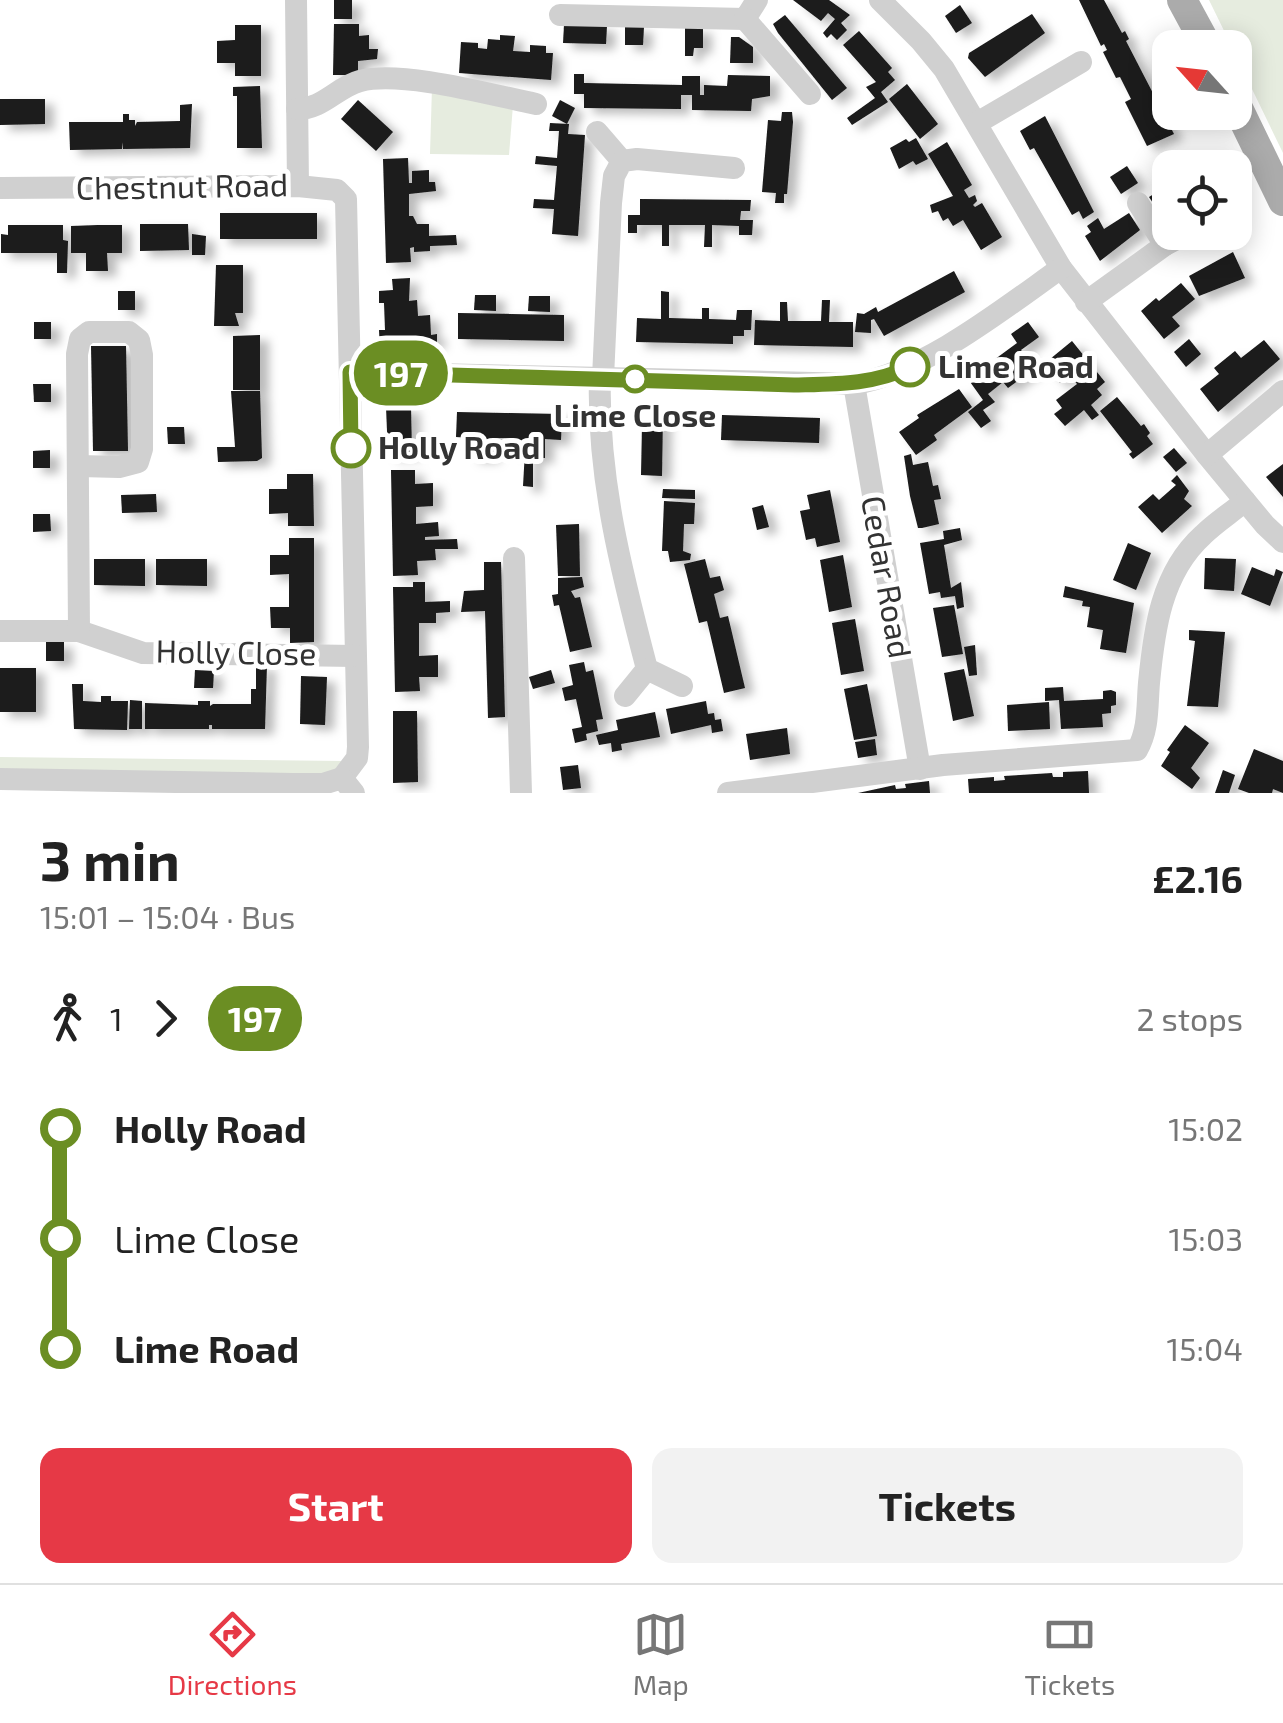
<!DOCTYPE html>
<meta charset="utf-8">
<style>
:root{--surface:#fff;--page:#f2f2f2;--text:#222;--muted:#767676;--line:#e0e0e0;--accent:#e63946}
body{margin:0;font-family:"Exo 2",sans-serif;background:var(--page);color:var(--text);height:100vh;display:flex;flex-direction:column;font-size:38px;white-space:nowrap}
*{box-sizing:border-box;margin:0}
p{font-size:32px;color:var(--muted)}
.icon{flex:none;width:55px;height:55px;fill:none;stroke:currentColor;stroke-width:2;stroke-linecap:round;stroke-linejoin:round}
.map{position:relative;height:793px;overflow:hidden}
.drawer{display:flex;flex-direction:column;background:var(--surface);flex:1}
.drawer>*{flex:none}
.badge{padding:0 20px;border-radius:32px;font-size:35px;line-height:65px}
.needle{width:65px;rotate:297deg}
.controls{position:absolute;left:1152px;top:30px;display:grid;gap:20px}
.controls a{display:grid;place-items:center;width:100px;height:100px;border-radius:20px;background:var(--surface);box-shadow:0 5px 25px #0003;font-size:50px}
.map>.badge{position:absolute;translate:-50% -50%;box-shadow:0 0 0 5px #fff}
.legs{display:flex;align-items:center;gap:15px;height:110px;padding:0 40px;font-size:32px}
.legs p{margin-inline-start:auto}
.head{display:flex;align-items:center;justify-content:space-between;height:170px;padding:0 40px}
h1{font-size:55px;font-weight:700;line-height:75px}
.primary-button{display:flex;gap:20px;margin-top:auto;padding:20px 40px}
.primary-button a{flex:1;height:115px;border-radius:20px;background:var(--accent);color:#fff;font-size:40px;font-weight:700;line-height:115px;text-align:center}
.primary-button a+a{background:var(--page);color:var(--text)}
ul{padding:0 40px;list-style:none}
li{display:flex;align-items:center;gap:35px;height:110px;font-size:38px}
li i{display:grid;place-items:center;width:15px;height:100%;margin:0 12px;background:currentColor}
li i::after{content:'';width:25px;height:25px;margin:-12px;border:8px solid;border-radius:50%;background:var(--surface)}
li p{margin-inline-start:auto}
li:first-child i{background:linear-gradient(#0000 50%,currentColor 0)}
li:last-child i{background:linear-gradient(currentColor 50%,#0000 0)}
.tabs{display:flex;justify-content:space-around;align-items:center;height:140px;border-top:2px solid var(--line);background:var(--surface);font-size:28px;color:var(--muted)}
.tabs a{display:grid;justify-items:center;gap:5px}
.tabs .active{color:var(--accent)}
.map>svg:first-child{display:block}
.green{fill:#e6ecdf}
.building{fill:#1a1a1a;filter:url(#shadow)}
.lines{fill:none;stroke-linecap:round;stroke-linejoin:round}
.minor{stroke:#d0d0d0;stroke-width:22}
.major{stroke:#ababab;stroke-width:30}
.line-1-casing{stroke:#fff;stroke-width:22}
.line-1{stroke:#6b8e23;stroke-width:15}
.stop-1-dot{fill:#fff;stroke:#6b8e23;stroke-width:5}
.labels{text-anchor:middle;stroke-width:10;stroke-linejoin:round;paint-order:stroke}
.street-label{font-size:32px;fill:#333;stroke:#fff}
.stop-label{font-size:32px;font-weight:bold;fill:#333;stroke:#fff;text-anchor:start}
</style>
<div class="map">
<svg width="1283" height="793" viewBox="0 0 1283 793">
<defs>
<filter id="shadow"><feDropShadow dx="9" dy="5.5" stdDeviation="5" flood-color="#0004"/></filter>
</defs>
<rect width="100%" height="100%" fill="#fff"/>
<g class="green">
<polygon points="1209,0 1283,0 1283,153 1235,54 1235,48 1232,47"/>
<polygon points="432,87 513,105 509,155 430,154"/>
<polygon points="0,757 344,761 333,773 307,774 0,769"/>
</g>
<g class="building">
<rect x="334" y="0" width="18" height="19"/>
<polygon points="793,0 829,0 850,15 841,23 847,30 837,40 831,34 827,38 823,33 835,19 828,13 821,21"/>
<polygon points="1079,0 1104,0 1122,33 1125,31 1129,39 1126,41 1174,134 1147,146 1125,102 1131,99 1120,77 1116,78 1103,52 1107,50 1104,44 1101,46"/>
<polygon points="960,5 972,23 956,33 945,16"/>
<polygon points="1032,14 1045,33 985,77 968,58 969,53"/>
<polygon points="785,15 847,88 832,100 778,33 773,24"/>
<polygon points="334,24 359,24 359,36 369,35 369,49 378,49 377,59 358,61 358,75 333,75"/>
<polygon points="235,25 261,25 261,76 235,76 235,63 217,63 217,41 235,40"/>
<polygon points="564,25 607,26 606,44 563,43"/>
<polygon points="625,27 644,27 643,45 625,45"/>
<polygon points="685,28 703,28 703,48 694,48 693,56 685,56"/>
<polygon points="859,31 892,68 888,72 895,80 881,92 888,102 852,125 847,118 875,98 866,87 876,82 843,45"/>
<polygon points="500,35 515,36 513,51 530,52 530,45 546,46 546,53 553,53 551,80 459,73 461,42 478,43 478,48 487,49 488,39 500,40"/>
<polygon points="731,37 739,37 753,47 753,63 730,63"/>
<polygon points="574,74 584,74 584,83 682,85 682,76 700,76 700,95 704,95 704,85 727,86 728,75 770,76 770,96 752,99 751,111 692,110 692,95 681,95 681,109 584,108 584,94 574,94"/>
<polygon points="907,84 938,124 920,139 889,99"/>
<polygon points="260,86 262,148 237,148 237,96 233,96 233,87"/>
<polygon points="0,99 45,99 45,124 0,125"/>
<polygon points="358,100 393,132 376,151 341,119"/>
<polygon points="560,100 575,108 567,124 552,116"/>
<polygon points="192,104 190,148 123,149 122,142 122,149 70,150 69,122 123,122 123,114 129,114 129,120 135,120 135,126 137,122 180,121 180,105"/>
<polygon points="782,112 792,112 793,122 787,194 784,194 784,203 775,203 776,193 762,192 768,120 781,121"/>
<polygon points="1045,116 1094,212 1083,219 1079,211 1072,215 1034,148 1030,150 1020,131"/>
<polygon points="550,123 569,124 568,134 585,135 578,236 552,234 554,209 533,208 534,199 554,200 557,166 535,164 536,156 557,158 559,131 549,131"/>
<polygon points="916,138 928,159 916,165 913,161 899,169 890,148 906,139 909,142"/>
<polygon points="947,142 972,185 964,190 969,198 975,195 977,201 973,205 975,207 982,203 1002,237 981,250 963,220 953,226 948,218 943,221 938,211 932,213 930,205 953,196 928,154"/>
<polygon points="408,158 409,183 412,183 412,171 429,170 429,182 435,182 436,191 409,194 409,216 413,216 417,224 429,224 429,236 456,235 457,245 430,246 430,251 414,252 414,247 410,248 411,262 386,263 383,159"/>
<polygon points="1127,166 1138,183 1121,194 1110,177"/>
<polygon points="1170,184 1170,211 1162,217 1149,197"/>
<polygon points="640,199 751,200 750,211 741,211 740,220 753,220 752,235 739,235 739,226 712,225 712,247 704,247 705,225 669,225 669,246 662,246 662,225 637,225 637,233 628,233 628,215 640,215"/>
<rect x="220" y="213" width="97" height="26"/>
<polygon points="1129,213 1140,230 1100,261 1085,236 1091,232 1087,226 1098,218 1104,229"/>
<polygon points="140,224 188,224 189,250 140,251"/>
<polygon points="8,225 63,225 63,240 68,241 67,273 57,273 57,253 1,253 1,234 8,235"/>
<polygon points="98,225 122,225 122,253 107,253 108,271 86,271 86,253 71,253 71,226"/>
<polygon points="192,234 206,236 205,255 192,255"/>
<polygon points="1233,252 1245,278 1199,296 1189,276"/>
<polygon points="216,265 243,265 243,313 235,313 239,326 214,326"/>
<polygon points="954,271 965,292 884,336 874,319 871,320 871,333 855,332 857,313 864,314 876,307 878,312"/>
<polygon points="410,278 409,301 417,300 418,316 430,315 431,335 437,334 437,343 412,344 411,339 400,339 401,351 380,352 379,330 385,330 384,303 379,303 379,291 393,290 392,279"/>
<polygon points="1181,283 1195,299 1172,317 1180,326 1164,339 1141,311 1156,298 1159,301"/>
<rect x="118" y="291" width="17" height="19"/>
<polygon points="661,291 669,292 669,318 702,319 702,308 709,308 709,319 736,320 737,310 752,310 751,330 744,330 744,336 733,336 733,344 636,342 637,318 661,319"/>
<polygon points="475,295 496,295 496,311 474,310"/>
<polygon points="529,296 550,296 550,312 528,311"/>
<polygon points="822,300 830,300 829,322 853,322 853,347 754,345 755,320 780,321 780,302 787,302 788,321 821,321"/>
<polygon points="458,313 564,315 564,341 458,339"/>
<rect x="34" y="322" width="17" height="17"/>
<polygon points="1028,322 1039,337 1021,350 1035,368 1008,388 1003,382 988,394 995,402 983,410 991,421 981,428 968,412 983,400 968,379 1017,343 1011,334"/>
<polygon points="260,335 260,390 233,390 233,336"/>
<polygon points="1189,339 1201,354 1186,367 1174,352"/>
<polygon points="1264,340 1280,359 1218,412 1200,389 1219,374 1214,368 1235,351 1241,358"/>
<polygon points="1072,341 1105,382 1097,389 1102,395 1091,405 1099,415 1092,420 1084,410 1065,426 1054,414 1062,408 1056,400 1077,384 1070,375 1060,383 1044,364"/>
<polygon points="91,346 126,346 128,451 93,451"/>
<polygon points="33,384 51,384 51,402 34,402"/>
<polygon points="959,389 972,407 934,435 937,440 916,455 899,432 919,418 917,415"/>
<polygon points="231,391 260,391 262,458 257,461 218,462 217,447 235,447"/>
<polygon points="1117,397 1141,426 1144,424 1150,433 1147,436 1153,444 1133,459 1129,454 1132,452 1100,411"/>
<polygon points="386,407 411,407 412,454 388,455"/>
<polygon points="457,412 562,414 561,440 545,439 545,458 533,458 533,487 523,486 525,451 513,451 513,438 492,438 491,457 470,457 471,438 456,437"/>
<polygon points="650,415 663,415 662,476 641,475 642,425 650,425"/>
<polygon points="722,415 820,418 819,443 721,440"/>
<polygon points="167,427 184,427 185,444 168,444"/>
<polygon points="1174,448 1187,463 1176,472 1163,457"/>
<polygon points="50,450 50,468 33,468 33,451"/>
<polygon points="911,454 913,465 928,462 933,486 938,485 941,499 934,500 939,524 922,528 918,528 910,496 904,456"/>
<polygon points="1283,464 1283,497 1266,477"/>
<polygon points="391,470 415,470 415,484 433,483 433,506 416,507 416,524 438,522 439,536 425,537 425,540 457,539 458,549 435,549 436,560 417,561 418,575 393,576"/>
<polygon points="287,474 313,474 314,526 288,526 288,513 269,514 269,489 287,489"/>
<polygon points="1177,475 1189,491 1184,499 1192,506 1162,533 1138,507 1153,494 1159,500 1176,485 1171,481"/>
<polygon points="663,489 695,490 695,499 662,498"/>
<polygon points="830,490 840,542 817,547 815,538 806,540 800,511 810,509 807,495"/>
<polygon points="156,494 157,512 122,513 121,495"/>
<polygon points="664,501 695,503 694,524 684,524 683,551 691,554 690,560 670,562 668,551 662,551"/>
<polygon points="763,505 769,527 757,530 752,508"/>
<polygon points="33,514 50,514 51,531 33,532"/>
<polygon points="579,524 580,576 558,576 556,525"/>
<polygon points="960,528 962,540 944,545 951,588 961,582 964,607 957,609 955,596 941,598 940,592 929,594 920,543 944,539 943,531"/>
<polygon points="289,538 314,538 314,642 290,643 290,628 271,628 270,607 289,607 289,574 270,575 270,555 289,555"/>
<polygon points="1128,543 1151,553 1136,590 1113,580"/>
<polygon points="843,555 852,607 829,612 820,560"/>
<polygon points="1205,558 1236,559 1234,591 1204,589"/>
<polygon points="94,559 145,559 145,586 94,585"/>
<polygon points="156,559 207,559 207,586 156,585"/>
<polygon points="705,559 710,578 720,576 724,590 714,594 720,618 728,616 745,688 724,693 707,621 699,623 684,564"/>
<polygon points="484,562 501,562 505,717 488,718 485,611 461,612 464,591 484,590"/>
<polygon points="1252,567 1274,576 1276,569 1283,572 1270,606 1241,594"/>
<polygon points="582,577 584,587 571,591 575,598 580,597 592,647 570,652 559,605 554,606 552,595 558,594 558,578"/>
<polygon points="413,582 425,582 425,602 450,601 450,612 436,613 436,623 419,623 419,656 438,655 438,677 419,677 420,691 395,692 393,587 413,587"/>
<polygon points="1065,586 1134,603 1126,653 1100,649 1103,630 1087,627 1090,607 1082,606 1083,601 1063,597"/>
<polygon points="954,605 963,654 942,657 933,608"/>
<polygon points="855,619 864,671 841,675 832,623"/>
<polygon points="1189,630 1225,632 1218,707 1187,706 1195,641 1189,640"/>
<rect x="46" y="642" width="18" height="19"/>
<polygon points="975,645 977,675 969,676 964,647"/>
<polygon points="584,662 586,672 593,670 603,719 596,720 598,731 586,734 587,740 575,743 572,729 582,727 576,699 565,701 562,688 573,685 569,665"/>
<polygon points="256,665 267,665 265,729 212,729 212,725 209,725 209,729 145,729 145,703 198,705 198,701 210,701 210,706 213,704 251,704 251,689 256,689"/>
<rect x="0" y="668" width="36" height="44"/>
<polygon points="964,669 974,716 953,721 944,673"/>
<polygon points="195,670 214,671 213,688 194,688"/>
<polygon points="551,670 555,683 533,689 529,677"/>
<polygon points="301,676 327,677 325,725 300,724"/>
<polygon points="72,684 83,684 83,701 101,702 101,696 111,696 111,701 128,701 127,730 74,729"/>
<polygon points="867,684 877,736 854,740 844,689"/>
<polygon points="1063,687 1064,701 1103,699 1103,691 1111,690 1116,692 1116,705 1111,706 1111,713 1102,714 1103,727 1061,729 1059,700 1045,701 1045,688"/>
<polygon points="130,700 142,701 142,729 129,729"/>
<polygon points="706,701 708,714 714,713 715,720 721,719 723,731 712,733 711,725 671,734 666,709"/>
<polygon points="1049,702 1050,729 1008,731 1007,705"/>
<polygon points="393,711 417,711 418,782 393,783"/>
<polygon points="655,712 660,737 621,744 622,750 612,752 611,743 599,745 596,735 618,730 616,720"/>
<polygon points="1185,725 1209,743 1191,768 1200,778 1192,789 1161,766 1170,752 1167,750"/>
<polygon points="787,728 790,754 750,760 746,734"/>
<polygon points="875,739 877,755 858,758 855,742"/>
<polygon points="1254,749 1283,761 1283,793 1273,789 1272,793 1249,793 1238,789"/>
<polygon points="578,765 581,788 563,790 560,767"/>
<polygon points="1223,770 1235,775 1229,793 1215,793"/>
<polygon points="1088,771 1089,793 969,793 968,779 994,777 994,781 1005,780 1004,776 1052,773 1053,777 1063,777 1063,772"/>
<polygon points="929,781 930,793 858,793 895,785 896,789 906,788 905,784"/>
</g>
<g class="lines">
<g class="minor">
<polyline points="296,0 298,186"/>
<polyline points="880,0 921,41 944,69 1061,268 1207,455 1265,525 1283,542"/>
<polyline points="560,15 745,19 757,0"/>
<polyline points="745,19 810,94"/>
<path d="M297,109C323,109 337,87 360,81C402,70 492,95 536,104"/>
<polyline points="977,123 1081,62"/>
<polyline points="597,132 622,161"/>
<polyline points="0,188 298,186 337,190 346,199 358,747 357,758 342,778"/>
<polyline points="1138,203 1165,245"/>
<polyline points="1086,302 1165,245 1190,232"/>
<path d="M350,372L854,384C923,373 1003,309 1061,268"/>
<path d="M600,378C597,477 622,574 647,669L682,686"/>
<polyline points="603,378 611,203 614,176 622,161 637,159 734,168"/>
<polyline points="854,384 920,769"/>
<polyline points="1207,455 1283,391"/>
<polyline points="514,558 521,793"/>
<polyline points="0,631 79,631 143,653 355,656"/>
<polyline points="79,631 77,354 80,339 89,332 129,332 139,340 142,355 142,449 138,462 119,467 80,466"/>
<polyline points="625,696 647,669"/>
<polyline points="0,779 293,784 323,784 342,778 354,793"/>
<path d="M728,793L943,765L1137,750C1149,730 1147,705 1149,683C1154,630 1161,573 1203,535C1216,522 1231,513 1245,501"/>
</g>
<g class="major">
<polyline points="1182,0 1208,48"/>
<polyline points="1235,102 1283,201"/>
</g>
</g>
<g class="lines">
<g class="line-1-casing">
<path id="line-1" d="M351,448L350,372L794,385C835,384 872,385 910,367"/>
</g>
<use href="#line-1" class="line-1"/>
</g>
<g class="stop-1-dot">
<circle cx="910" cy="367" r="18"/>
<circle cx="635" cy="379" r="12"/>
<circle cx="351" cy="448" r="18"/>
</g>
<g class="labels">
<g class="street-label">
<text transform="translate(182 187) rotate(-1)" y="11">Chestnut Road</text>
<text transform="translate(886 577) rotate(80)" y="11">Cedar Road</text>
<text transform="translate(236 653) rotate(1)" y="11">Holly Close</text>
</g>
<g class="stop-label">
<text x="938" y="378">Lime Road</text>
<text x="635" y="427" text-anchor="middle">Lime Close</text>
<text x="378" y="459">Holly Road</text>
</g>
</g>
</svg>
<div class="controls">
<a><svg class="needle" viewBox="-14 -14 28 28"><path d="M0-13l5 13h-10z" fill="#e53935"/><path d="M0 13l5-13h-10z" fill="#767676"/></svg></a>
<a><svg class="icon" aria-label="locate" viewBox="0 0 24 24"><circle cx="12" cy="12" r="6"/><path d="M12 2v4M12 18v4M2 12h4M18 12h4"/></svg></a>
</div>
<b class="badge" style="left:401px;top:373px;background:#6b8e23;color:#fff">197</b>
</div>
<section class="drawer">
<div class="head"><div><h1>3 min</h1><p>15:01 – 15:04 · Bus</p></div><b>£2.16</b></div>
<div class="legs"><svg class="icon" aria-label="walk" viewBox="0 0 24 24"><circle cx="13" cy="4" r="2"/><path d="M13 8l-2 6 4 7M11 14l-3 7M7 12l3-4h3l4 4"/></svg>1<svg class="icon" aria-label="forward" viewBox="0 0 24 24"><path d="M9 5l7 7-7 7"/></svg><b class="badge" style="background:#6b8e23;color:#fff">197</b><p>2 stops</p></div>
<ul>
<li><i style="color:#6b8e23"></i><b>Holly Road</b><p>15:02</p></li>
<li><i style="color:#6b8e23"></i><span>Lime Close</span><p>15:03</p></li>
<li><i style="color:#6b8e23"></i><b>Lime Road</b><p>15:04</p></li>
</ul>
<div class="primary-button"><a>Start</a><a>Tickets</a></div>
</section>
<nav class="tabs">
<a class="active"><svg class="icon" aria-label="directions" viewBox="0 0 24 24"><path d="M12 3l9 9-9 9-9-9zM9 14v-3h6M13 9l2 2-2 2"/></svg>Directions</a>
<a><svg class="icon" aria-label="map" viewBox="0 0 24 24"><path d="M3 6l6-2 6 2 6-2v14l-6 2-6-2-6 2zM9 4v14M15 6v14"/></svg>Map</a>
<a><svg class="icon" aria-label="tickets" viewBox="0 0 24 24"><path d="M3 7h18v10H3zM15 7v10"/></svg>Tickets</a>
</nav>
